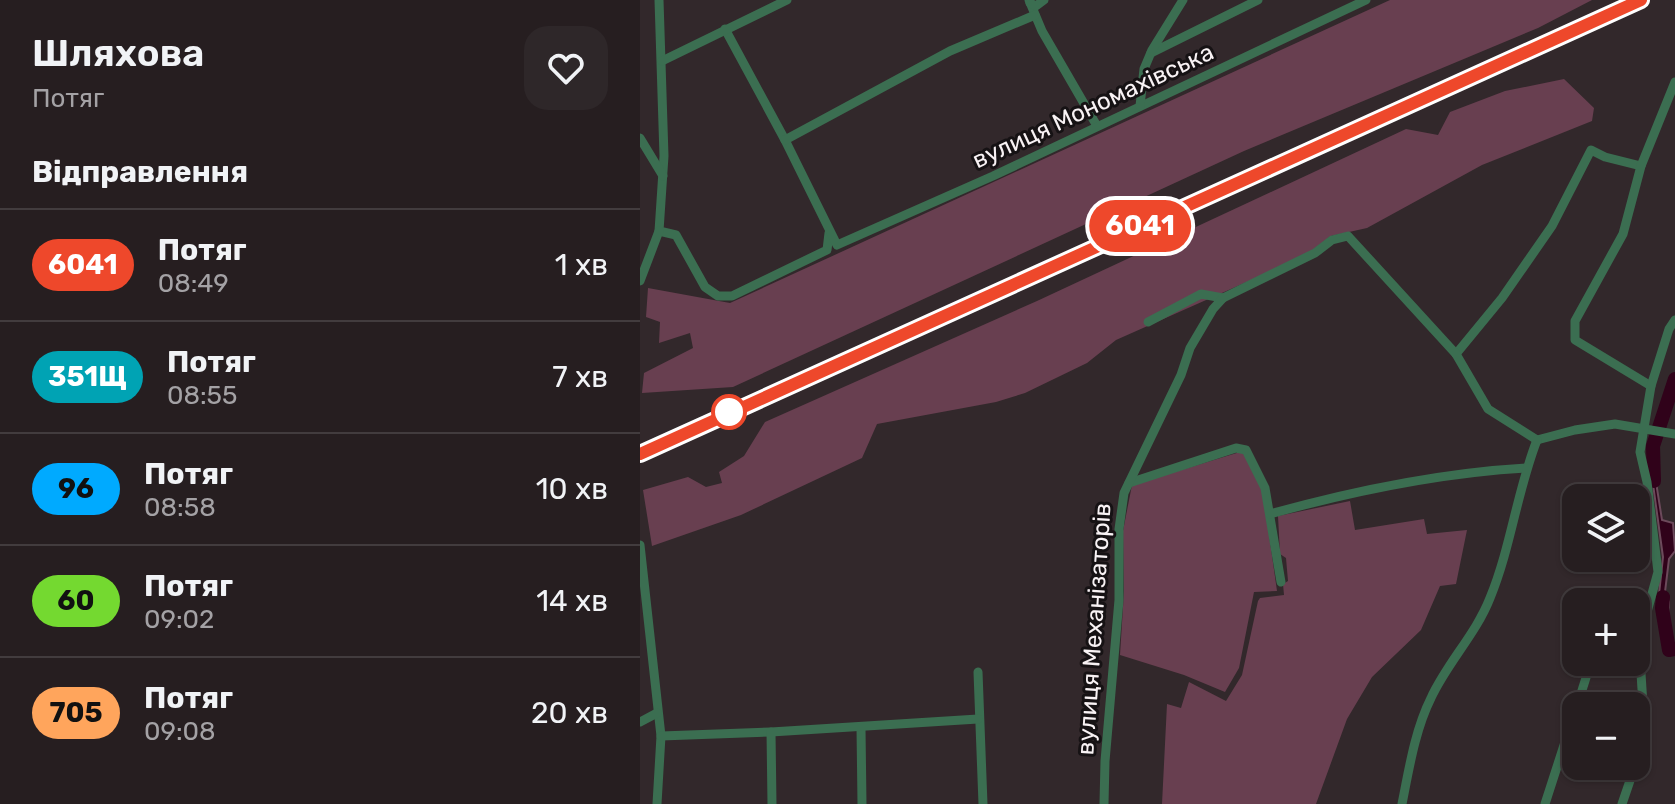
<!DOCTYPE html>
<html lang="uk">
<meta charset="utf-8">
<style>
:root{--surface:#261e20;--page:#2e2729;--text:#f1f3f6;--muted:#a4a2a5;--line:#423c3e}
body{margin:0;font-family:Rubik,sans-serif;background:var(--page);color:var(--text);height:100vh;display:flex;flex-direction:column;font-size:30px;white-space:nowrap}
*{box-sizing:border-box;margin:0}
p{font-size:26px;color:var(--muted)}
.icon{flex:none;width:44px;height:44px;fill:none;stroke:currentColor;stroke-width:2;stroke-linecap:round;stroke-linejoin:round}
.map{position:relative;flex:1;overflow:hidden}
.sheet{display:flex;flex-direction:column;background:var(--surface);width:640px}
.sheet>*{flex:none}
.badge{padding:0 16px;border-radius:26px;font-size:28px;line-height:52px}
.buttons{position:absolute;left:922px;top:484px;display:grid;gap:16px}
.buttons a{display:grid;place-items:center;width:88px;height:88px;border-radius:16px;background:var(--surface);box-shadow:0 2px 6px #0004,0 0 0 2px var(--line);font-size:40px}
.map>.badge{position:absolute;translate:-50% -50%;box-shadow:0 0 0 4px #fff}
h2{padding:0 32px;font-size:30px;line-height:72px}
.round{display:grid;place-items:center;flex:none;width:84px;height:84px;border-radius:24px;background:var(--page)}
.head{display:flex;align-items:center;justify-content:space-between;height:136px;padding:0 32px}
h1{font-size:38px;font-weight:600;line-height:60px}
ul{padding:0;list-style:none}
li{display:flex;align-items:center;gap:24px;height:112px;padding:0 32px;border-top:2px solid var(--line)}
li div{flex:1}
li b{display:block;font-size:30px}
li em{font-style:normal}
li .badge{min-width:88px;font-weight:700;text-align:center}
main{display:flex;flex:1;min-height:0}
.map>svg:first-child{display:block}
.green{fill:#683f50}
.water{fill:#30021a;stroke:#6c4a5b;stroke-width:2}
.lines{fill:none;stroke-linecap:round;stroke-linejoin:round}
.river{stroke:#30021a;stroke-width:14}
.minor{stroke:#3b6e51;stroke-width:9}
.rail-casing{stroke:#958d90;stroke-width:5}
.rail{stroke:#161214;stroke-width:2;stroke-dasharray:6;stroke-linecap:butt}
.line-casing{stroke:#fff;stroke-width:18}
.line{stroke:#ee482b;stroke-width:12}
.stop-dot{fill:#fff;stroke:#ee482b;stroke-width:4}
.labels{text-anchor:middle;stroke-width:6;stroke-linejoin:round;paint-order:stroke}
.street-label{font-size:24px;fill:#f8f2f4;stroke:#161214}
</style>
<main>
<section class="sheet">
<div class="head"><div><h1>Шляхова</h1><p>Потяг</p></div><a class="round"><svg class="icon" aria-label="heart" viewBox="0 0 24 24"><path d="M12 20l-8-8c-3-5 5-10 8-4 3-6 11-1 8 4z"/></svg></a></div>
<h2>Відправлення</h2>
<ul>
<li><span class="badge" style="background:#ee482b;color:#fff">6041</span><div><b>Потяг</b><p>08:49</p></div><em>1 хв</em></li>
<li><span class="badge" style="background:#00a3b4;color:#fff">351Щ</span><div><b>Потяг</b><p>08:55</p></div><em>7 хв</em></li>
<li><span class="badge" style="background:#0af;color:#111">96</span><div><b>Потяг</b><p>08:58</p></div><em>10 хв</em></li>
<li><span class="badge" style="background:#74d930;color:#111">60</span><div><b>Потяг</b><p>09:02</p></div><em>14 хв</em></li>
<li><span class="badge" style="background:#ffa55c;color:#111">705</span><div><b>Потяг</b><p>09:08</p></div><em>20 хв</em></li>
</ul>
</section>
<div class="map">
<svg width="1035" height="804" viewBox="0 0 1035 804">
<rect width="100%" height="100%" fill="#32282b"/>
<g class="green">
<polygon points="750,0 952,0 898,28 604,151 93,387 2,393 4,373 53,348 50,333 19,343 20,322 6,317 8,288 90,303"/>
<polygon points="924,79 954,108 952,121 842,165 727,228 691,236 665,256 476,340 447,363 385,393 356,402 237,424 222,458 101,515 12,546 3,490 48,477 66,487 82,483 79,472 104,456 125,422 397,301 766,129 798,135 810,112 865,91"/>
<polygon points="600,452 605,454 622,485 637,591 614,592 599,668 585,692 544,675 480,655 484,591 483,531 492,485"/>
<polygon points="710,501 715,530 784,519 787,534 827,530 816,584 800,586 781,630 732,677 707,719 676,804 522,804 527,704 541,708 549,682 586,701 602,675 618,601 620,598 644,595 643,584 648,581 646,558 640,554 638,516"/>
</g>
<polygon class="water" points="1009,455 1013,463 1022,520 1033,523 1035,551 1029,559 1025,592 1029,602 1028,614 1017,613 1023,557"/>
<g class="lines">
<g class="river">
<polyline points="1014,481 1013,446 1035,379"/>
<polyline points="1023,597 1022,608 1029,650 1035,649"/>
</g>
<g class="minor">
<polyline points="19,0 24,156 19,231 36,235 65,287 78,296 92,296 187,250 189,233"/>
<polyline points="389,0 402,31 457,126"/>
<polyline points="390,3 396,6 404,0"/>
<polyline points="85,29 145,140 197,245 353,176 726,0"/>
<polyline points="511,53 618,0"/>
<polyline points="22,61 147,0"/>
<polyline points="500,106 504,69 512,50 543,0"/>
<polyline points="0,138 23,176"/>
<polyline points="145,140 310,51 395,15"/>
<polyline points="0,281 19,231"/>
<polyline points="508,322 561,294 583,298"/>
<polyline points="816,354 862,298 912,226 951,150 965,157 1001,166"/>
<polyline points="1011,386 935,340 935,321 983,234 1001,166 1035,82"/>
<polyline points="897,440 935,430 975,424 1035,434"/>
<polyline points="489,483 596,448 606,450 625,488 641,582"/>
<path d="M630,514C713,491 800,473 886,468"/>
<polyline points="0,545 21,736 17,804"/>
<polyline points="996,611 1007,612 1018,572 1007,482 1000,452 1011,386 1029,329 1035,320"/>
<polyline points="338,672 343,804"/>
<polyline points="937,706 951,662"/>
<polyline points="0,722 17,713"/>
<polyline points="221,728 222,804"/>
<polyline points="21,736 131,732"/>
<polyline points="996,763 1005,736 1000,658 1007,612"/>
<polyline points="132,804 131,732 338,719"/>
<polyline points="464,804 465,761 479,600 479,529 484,493 541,375 550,348 573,309 583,298 675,253 692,240 708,236 816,354 848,409 897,440"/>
<path d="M762,804C769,769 775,730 791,698C807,663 836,634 850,598C871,547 877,491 897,440"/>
<polyline points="905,804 936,708"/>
<polyline points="982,804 995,766"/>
</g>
<g class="rail-casing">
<polyline id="rail" points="0,454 1001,0"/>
</g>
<use href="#rail" class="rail"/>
</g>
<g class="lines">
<g class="line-casing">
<polyline id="line" points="0,454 1001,0"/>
</g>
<use href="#line" class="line"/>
</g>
<circle class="stop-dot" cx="89" cy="412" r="16"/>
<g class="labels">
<g class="street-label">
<text transform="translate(453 106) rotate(-25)" y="8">вулиця Мономахівська</text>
<text transform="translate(454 629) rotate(-86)" y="8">вулиця Механізаторів</text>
</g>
</g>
</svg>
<div class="buttons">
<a><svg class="icon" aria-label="layers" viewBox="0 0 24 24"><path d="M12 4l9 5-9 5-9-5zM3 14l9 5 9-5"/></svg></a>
<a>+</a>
<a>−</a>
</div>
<b class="badge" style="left:500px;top:226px;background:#ee482b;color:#fff">6041</b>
</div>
</main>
